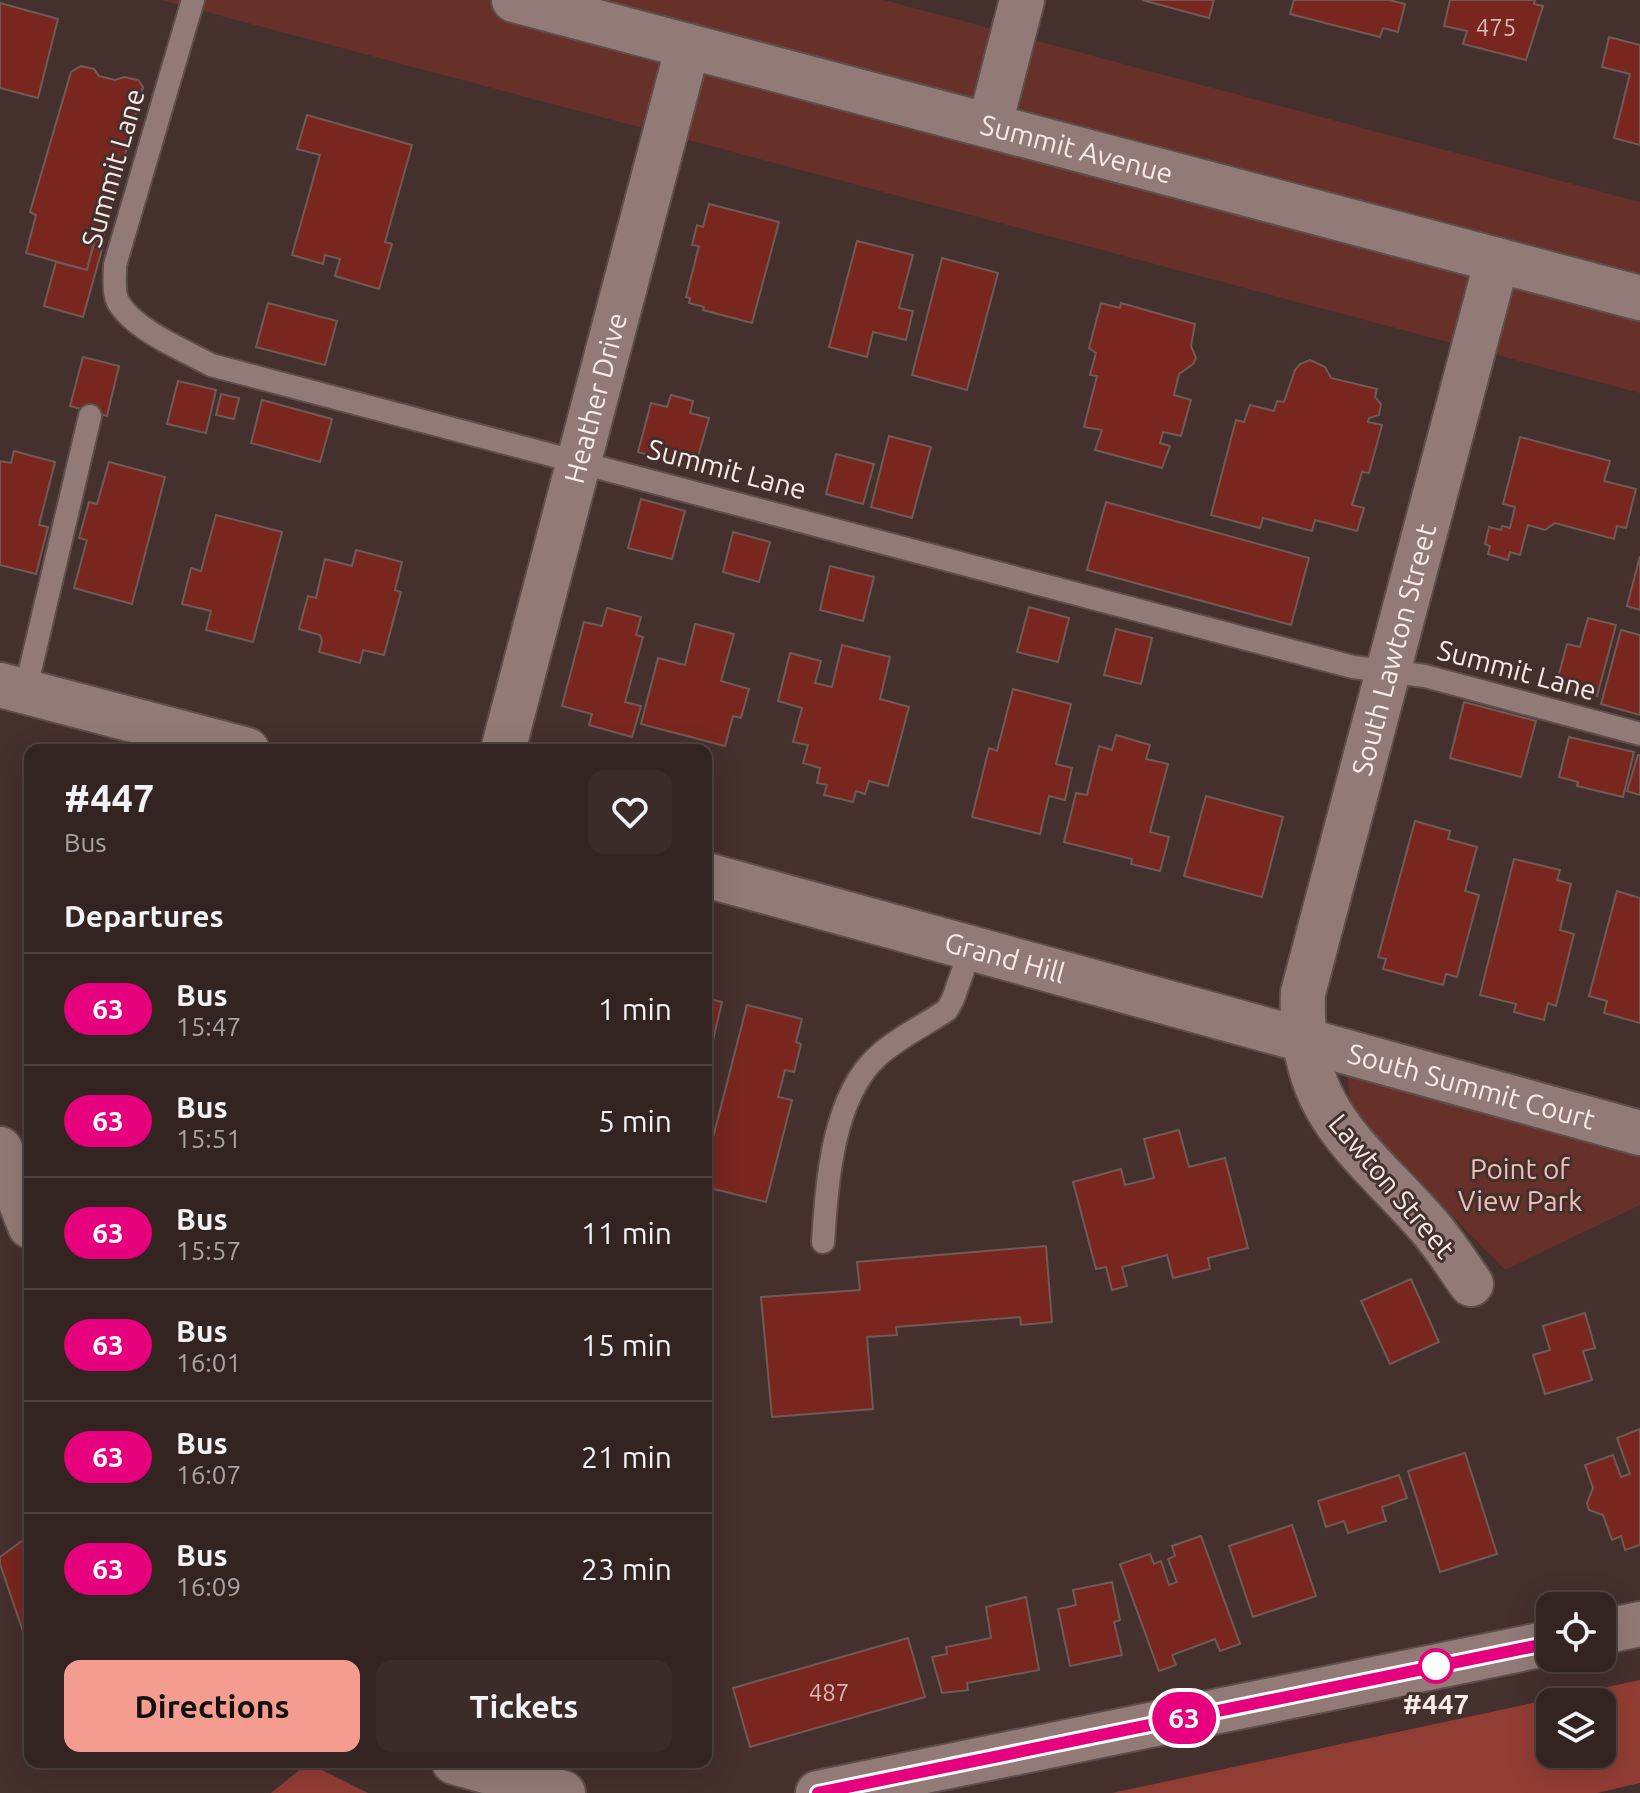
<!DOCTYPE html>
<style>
:root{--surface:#332422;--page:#3b2c2a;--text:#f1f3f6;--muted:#a9a4a5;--line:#4e4140;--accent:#f59c90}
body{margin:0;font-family:Ubuntu,sans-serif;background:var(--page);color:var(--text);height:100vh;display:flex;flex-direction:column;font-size:30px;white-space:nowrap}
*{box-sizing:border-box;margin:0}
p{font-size:26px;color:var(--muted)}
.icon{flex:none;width:44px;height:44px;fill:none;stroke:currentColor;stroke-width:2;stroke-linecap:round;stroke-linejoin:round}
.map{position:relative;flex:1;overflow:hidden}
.side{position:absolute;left:24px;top:744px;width:688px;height:1024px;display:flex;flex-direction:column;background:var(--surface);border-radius:16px;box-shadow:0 8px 32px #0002,0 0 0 2px var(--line)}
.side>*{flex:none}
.badge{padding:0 16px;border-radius:26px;font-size:28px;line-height:52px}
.controls{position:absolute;left:1536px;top:1592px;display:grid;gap:16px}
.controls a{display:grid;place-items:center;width:80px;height:80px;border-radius:16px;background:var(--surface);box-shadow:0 8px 32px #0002,0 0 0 2px var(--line);font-size:40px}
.map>.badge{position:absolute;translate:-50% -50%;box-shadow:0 0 0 4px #fff}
h2{padding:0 40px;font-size:30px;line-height:72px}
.round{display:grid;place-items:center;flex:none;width:84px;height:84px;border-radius:16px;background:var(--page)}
.overview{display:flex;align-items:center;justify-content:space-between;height:136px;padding:0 40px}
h1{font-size:38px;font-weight:600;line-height:60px}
.button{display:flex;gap:16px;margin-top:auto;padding:16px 40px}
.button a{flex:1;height:92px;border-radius:16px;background:var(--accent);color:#111;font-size:32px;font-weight:600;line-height:92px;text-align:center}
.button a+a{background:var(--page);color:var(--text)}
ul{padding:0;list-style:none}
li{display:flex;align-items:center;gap:24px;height:112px;padding:0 40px;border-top:2px solid var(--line)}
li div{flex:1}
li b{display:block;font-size:30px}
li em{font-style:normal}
li .badge{min-width:88px;font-weight:700;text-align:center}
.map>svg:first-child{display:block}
.green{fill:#673029}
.forest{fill:#923d34;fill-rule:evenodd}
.building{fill:#78261e;stroke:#705a56;stroke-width:2}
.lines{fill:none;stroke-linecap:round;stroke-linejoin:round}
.service-casing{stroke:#5f4f4c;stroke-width:26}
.minor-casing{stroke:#5f4f4c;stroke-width:48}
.tertiary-casing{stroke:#5f4f4c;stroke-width:48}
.secondary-casing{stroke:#5f4f4c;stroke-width:48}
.service{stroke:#927b77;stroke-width:22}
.minor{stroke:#927b77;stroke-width:44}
.tertiary{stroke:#927b77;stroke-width:44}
.secondary{stroke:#927b77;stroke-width:44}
.line-casing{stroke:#fff;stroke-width:18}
.line{stroke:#e6007e;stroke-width:12}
.stop-dot{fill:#fff;stroke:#e6007e;stroke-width:4}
.labels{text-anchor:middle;stroke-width:6;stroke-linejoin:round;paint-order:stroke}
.number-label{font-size:24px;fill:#d7b9b5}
.street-label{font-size:28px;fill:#f7eae7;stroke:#44302d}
.park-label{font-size:28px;fill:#f1bfb7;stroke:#44302d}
.stop-label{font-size:28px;font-weight:bold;fill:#f7eae7;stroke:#44302d}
</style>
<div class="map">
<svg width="1640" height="1793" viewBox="0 0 1640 1793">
<rect width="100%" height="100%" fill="#44302d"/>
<g class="green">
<polygon points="161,0 884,0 1640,202 1640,393"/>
<polygon points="1347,1066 1640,1145 1640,1205 1505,1270 1350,1111"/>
</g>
<g class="forest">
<path d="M1640,1680V1783L1597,1793H1112ZM1550,1702H1602V1754H1550Z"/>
<polygon points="308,1763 368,1793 271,1793"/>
</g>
<g class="building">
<polygon points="1142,0 1214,0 1209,18"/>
<polygon points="1294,0 1389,0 1405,4 1398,32 1383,28 1380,37 1290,14"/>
<polygon points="1450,0 1535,0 1534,4 1543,6 1526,60 1463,44 1467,31 1444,26"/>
<polygon points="0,3 58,19 38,98 0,88"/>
<polygon points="1609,37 1640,45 1640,145 1614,138 1630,74 1602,67"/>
<polygon points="81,66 94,69 99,76 115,80 124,77 138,80 143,87 104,235 96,233 87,270 26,253 36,215 30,212 71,72"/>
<polygon points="307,115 412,145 385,242 392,244 379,289 335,276 340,259 325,255 323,264 292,255 320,155 297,149"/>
<polygon points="709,204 779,222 752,323 703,310 704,307 689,303 690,298 686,297 699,246 692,245 697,225 703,227"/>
<polygon points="95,240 104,242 83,317 44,306 56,262 87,270"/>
<polygon points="857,241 913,255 899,308 913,311 906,340 873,332 867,357 829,347"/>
<polygon points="942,258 998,273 967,390 912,375"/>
<polygon points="268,303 337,321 325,365 256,347"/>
<polygon points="1101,303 1120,308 1121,303 1195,324 1191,346 1196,358 1193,364 1179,374 1174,395 1191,400 1181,436 1163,432 1160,443 1170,446 1162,468 1095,450 1102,430 1084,427 1097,376 1090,375 1096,353 1089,348"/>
<polygon points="83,357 119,366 107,416 70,406"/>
<polygon points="1310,360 1325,367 1331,378 1377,389 1375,397 1381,404 1379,415 1369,418 1368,422 1382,425 1369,473 1362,472 1352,505 1364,508 1357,531 1315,520 1312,531 1263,518 1260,528 1211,515 1236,420 1244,422 1250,405 1274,411 1277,401 1284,402 1295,370 1300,364"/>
<polygon points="178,381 216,390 206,433 167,424"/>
<polygon points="221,394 239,398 234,419 216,415"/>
<polygon points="671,395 693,401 690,413 709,418 695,467 638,452 651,403 667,407"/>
<polygon points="262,400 332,419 320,462 251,443"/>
<polygon points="889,436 931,447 912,518 871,507"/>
<polygon points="1520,437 1610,461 1604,481 1636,489 1626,528 1617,526 1614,539 1555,523 1545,530 1528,525 1520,555 1510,552 1508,560 1488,554 1490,546 1485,544 1489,527 1501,530 1502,526 1510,528 1515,507 1503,504"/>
<polygon points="14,451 55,462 39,525 48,527 36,574 0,565 0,461 11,463"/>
<polygon points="836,454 874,464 863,504 826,494"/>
<polygon points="109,462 165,477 132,604 74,588 87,540 79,538 89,502 97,504"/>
<polygon points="641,499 685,511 672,559 628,548"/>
<polygon points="1106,502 1309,558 1291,625 1087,570"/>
<polygon points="216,515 282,532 253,642 206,630 211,611 182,604 191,568 201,571"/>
<polygon points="733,532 770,542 759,582 723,572"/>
<polygon points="356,550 402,562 395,590 401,592 384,655 363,650 360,663 319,652 322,641 320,635 299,629 308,596 316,598 325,559 352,566"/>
<polygon points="1640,556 1640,610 1627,606"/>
<polygon points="830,566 874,577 863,621 820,610"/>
<polygon points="1029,607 1069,618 1058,662 1017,652"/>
<polygon points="607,608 641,617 636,635 643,637 625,702 641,706 632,737 589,725 592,714 562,706 584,622 602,626"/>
<polygon points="1588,618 1616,625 1597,696 1556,685 1567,644 1580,647"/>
<polygon points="695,624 734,634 721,681 749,689 741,718 733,716 725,746 641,724 658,658 685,665"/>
<polygon points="1116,629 1152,638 1141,684 1104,675"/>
<polygon points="1621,630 1640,635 1640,715 1601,704"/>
<polygon points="842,645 890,657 880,699 909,707 888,786 869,781 865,794 856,791 853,802 824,795 827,785 817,783 820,768 803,763 808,745 793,742 802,708 778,701 790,653 821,661 815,683 832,687"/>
<polygon points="1013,689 1071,704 1056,764 1072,768 1065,800 1049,796 1040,834 972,817 989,748 997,751"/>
<polygon points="1464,702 1536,721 1521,777 1450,758"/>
<polygon points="1116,735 1150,745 1146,759 1168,764 1150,832 1169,837 1160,871 1131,864 1132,859 1064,842 1076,793 1087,795 1099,746 1112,750"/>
<polygon points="1569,737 1634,752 1623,797 1577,786 1578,782 1559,777"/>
<polygon points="1638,755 1640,755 1640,795 1627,791"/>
<polygon points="1206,796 1283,817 1262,897 1184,876"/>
<polygon points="1415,821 1450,831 1448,839 1477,847 1465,891 1479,895 1457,977 1446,974 1443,985 1383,969 1386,959 1378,957"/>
<polygon points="1514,859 1560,870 1557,880 1571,884 1560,930 1574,934 1556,1006 1548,1003 1544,1020 1514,1012 1516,1004 1480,995"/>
<polygon points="1617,891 1640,898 1640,1023 1604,1013 1607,1001 1589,996"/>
<polygon points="706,998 722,1002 713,1040 706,1038"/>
<polygon points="747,1005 802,1019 796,1042 801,1044 794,1072 785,1070 778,1097 792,1100 766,1202 706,1187 706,1165"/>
<polygon points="1179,1130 1189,1167 1225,1158 1248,1248 1208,1258 1210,1269 1173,1278 1167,1255 1122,1267 1127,1286 1112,1290 1106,1267 1096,1269 1073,1182 1121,1169 1125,1185 1154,1178 1144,1139"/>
<polygon points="1046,1246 1052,1322 1021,1325 1020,1317 896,1327 897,1335 867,1337 873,1409 772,1417 761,1297 860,1290 857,1262"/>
<polygon points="1411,1279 1439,1342 1390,1364 1361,1301"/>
<polygon points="1585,1313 1595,1348 1583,1351 1592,1380 1545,1394 1533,1355 1550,1350 1543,1326"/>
<polygon points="1640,1429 1640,1545 1625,1550 1621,1536 1612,1540 1603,1515 1589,1510 1587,1503 1593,1488 1585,1465 1613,1455 1621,1477 1630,1474 1617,1438"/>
<polygon points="1465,1453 1497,1554 1440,1572 1408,1471"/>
<polygon points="1399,1475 1407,1498 1382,1507 1386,1521 1348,1533 1344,1521 1326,1527 1318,1501"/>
<polygon points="1292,1525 1316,1596 1253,1617 1229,1546"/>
<polygon points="30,1535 30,1652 0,1564 0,1557"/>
<polygon points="1201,1536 1240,1644 1220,1651 1215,1639 1172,1655 1176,1665 1159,1671 1120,1564 1150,1554 1154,1564 1161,1561 1169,1585 1177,1582 1168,1559 1175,1556 1172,1546"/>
<polygon points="1112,1582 1120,1620 1114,1622 1122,1655 1070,1666 1058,1609 1076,1605 1073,1590"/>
<polygon points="1026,1597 1039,1670 967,1683 968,1690 942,1693 932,1657 947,1654 946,1647 991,1638 986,1607"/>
<polygon points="908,1638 925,1697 750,1747 733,1688"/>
</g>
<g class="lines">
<g class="service-casing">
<g id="service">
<path d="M193,0L115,265C115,276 113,292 118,302C134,330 184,350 211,365L1353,667L1425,676L1640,734"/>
<polyline points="25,692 90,416"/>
<path d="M823,1242C827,1184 832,1096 879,1055C899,1037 925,1025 947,1010L953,999L971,948"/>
</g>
</g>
<g class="minor-casing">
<g id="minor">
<polyline points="990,124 1022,0"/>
<polyline points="0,685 247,750"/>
<path id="s1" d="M503,750L688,46"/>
<path id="s2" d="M706,875L1640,1133"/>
<path id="s3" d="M1471,1284C1457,1264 1443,1242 1427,1224C1357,1145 1298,1111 1303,993L1497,260"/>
</g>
</g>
<g class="tertiary-casing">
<g id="tertiary">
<path id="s4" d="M514,0L1640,298"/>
</g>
</g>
<g class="secondary-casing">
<g id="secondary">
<polyline points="0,1149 30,1226"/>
<polyline points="1602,1632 1640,1624"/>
<polyline points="454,1762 563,1793"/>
<polyline points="818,1793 1550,1643"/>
</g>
</g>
<use href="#service" class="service"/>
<use href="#minor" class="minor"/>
<use href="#tertiary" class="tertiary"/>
<use href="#secondary" class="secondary"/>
</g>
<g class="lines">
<g class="line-casing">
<polyline id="line" points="818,1793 1550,1643"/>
</g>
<use href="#line" class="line"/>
</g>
<circle class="stop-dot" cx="1436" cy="1666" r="16"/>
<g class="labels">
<g class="number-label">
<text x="1496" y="36">475</text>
<text x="829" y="1701">487</text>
</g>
<g class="street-label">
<text dy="10" stroke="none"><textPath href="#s4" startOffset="582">Summit Avenue</textPath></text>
<text transform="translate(113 168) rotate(-74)" y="10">Summit Lane</text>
<text dy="10" stroke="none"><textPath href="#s1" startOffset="364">Heather Drive</textPath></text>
<text transform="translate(727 469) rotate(15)" y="10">Summit Lane</text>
<text dy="10" stroke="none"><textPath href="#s3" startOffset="702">South Lawton Street</textPath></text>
<text transform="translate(1517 670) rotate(15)" y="10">Summit Lane</text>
<text dy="10" stroke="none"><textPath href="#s2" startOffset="310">Grand Hill</textPath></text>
<text dy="10" stroke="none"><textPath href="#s2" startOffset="794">South Summit Court</textPath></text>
<text transform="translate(1392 1186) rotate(50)" y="10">Lawton Street</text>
</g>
<g class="park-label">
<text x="1520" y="1179">Point of<tspan x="1520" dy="32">View Park</tspan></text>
</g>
<g class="stop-label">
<text x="1436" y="1714">#447</text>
</g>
</g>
</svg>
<div class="controls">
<a><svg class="icon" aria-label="locate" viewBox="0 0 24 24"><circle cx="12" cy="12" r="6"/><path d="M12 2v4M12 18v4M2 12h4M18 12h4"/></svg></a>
<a><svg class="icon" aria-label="layers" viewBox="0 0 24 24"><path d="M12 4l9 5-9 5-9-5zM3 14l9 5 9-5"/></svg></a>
</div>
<b class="badge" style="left:1184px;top:1718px;background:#e6007e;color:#fff">63</b>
<section class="side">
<div class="overview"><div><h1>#447</h1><p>Bus</p></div><a class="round"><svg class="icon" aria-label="heart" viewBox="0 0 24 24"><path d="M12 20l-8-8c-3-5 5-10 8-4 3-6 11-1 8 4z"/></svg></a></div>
<h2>Departures</h2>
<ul>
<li><span class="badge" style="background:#e6007e;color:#fff">63</span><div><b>Bus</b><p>15:47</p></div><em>1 min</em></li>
<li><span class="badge" style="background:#e6007e;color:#fff">63</span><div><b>Bus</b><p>15:51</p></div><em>5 min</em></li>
<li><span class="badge" style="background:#e6007e;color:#fff">63</span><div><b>Bus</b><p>15:57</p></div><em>11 min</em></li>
<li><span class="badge" style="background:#e6007e;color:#fff">63</span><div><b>Bus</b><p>16:01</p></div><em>15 min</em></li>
<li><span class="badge" style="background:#e6007e;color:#fff">63</span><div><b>Bus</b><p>16:07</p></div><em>21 min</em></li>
<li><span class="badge" style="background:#e6007e;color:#fff">63</span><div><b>Bus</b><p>16:09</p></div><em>23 min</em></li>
</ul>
<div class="button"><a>Directions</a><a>Tickets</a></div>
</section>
</div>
